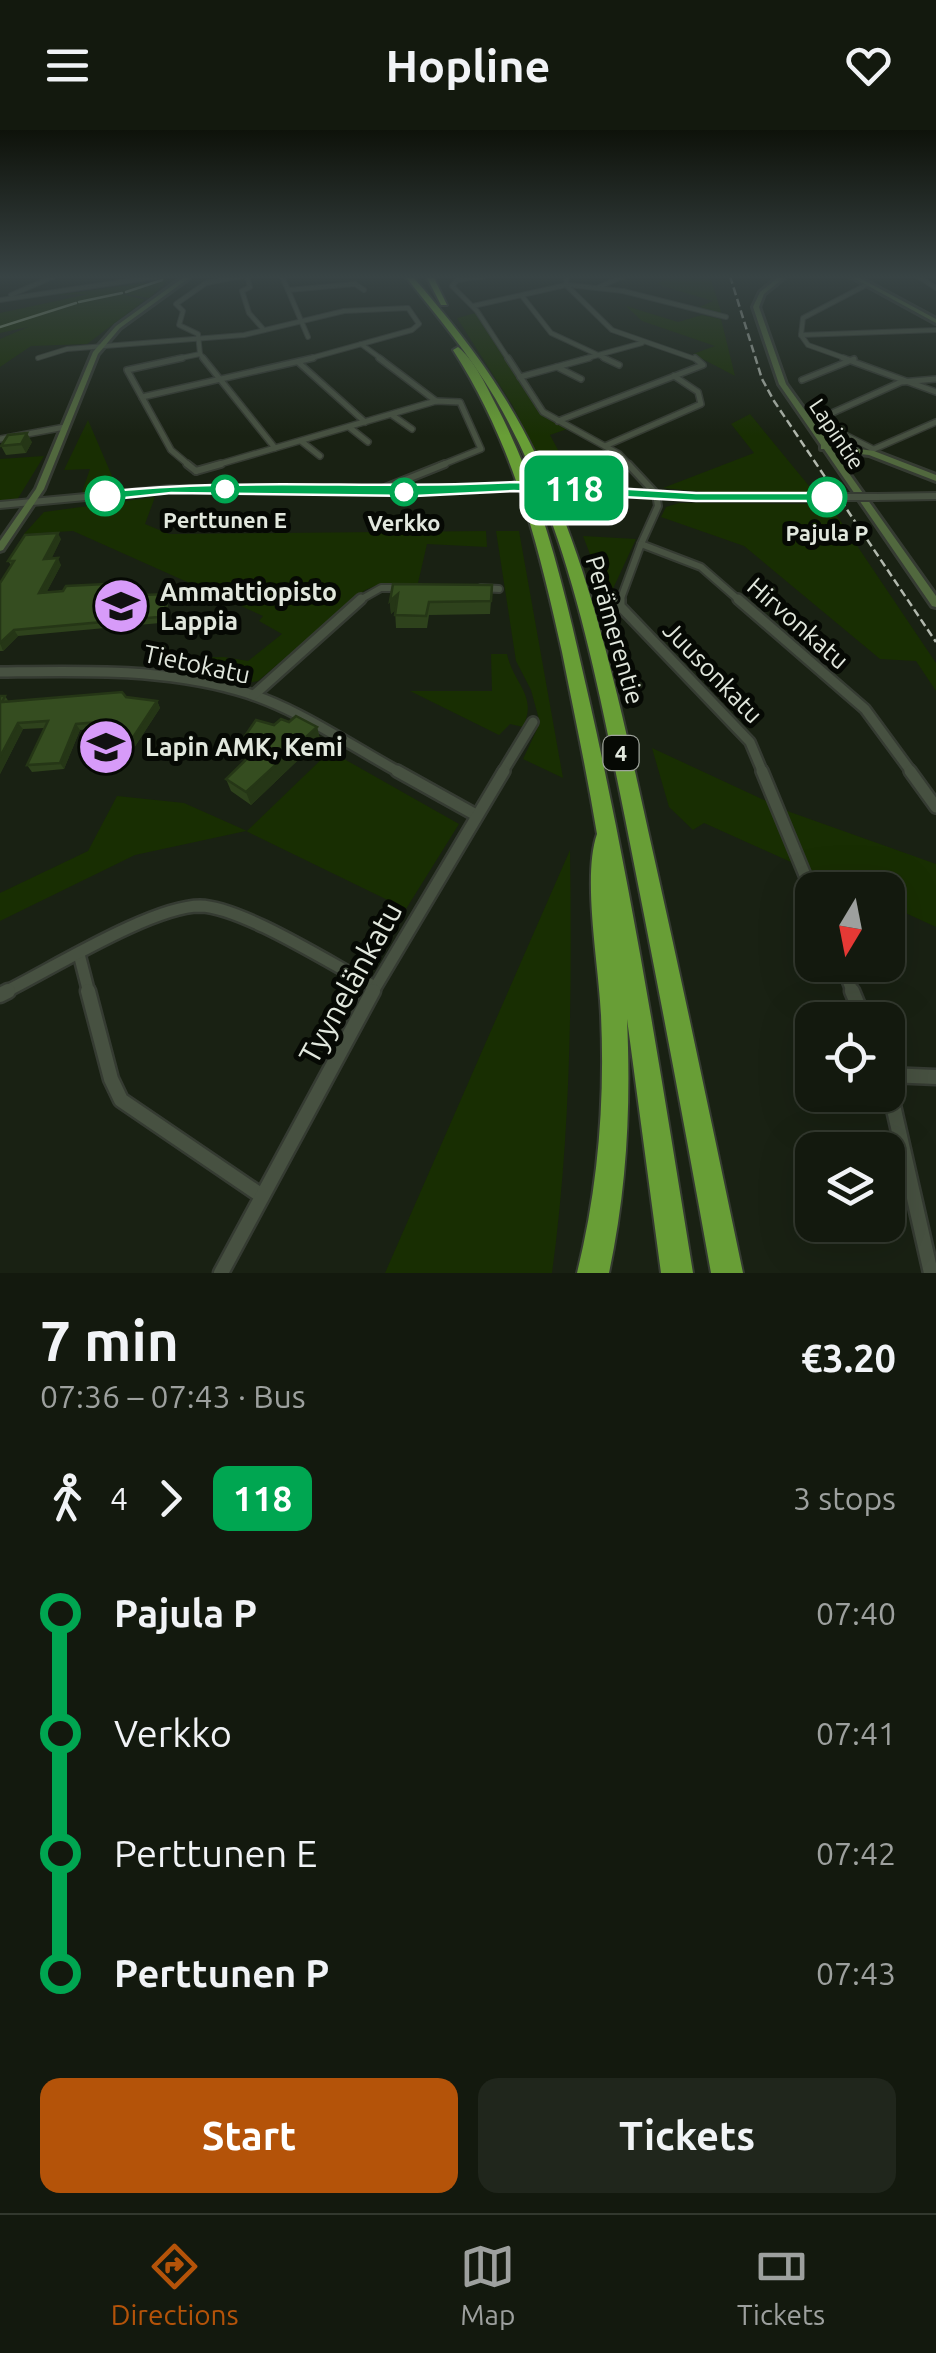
<!DOCTYPE html>
<meta charset="utf-8">
<style>
:root{--surface:#13190e;--page:#20261c;--text:#f1f3f6;--muted:#9da09e;--line:#32382e;--accent:#b45309}
body{margin:0;font-family:Ubuntu,sans-serif;background:var(--page);color:var(--text);height:100vh;display:flex;flex-direction:column;font-size:38px;white-space:nowrap}
*{box-sizing:border-box;margin:0}
p{font-size:32px;color:var(--muted)}
.icon{flex:none;width:55px;height:55px;fill:none;stroke:currentColor;stroke-width:2;stroke-linecap:round;stroke-linejoin:round}
.map{position:relative;height:1143px;overflow:hidden}
.drawer{display:flex;flex-direction:column;background:var(--surface);flex:1}
.drawer>*{flex:none}
.badge{padding:0 20px;border-radius:15px;font-size:35px;line-height:65px}
.needle{width:65px;rotate:190deg}
.buttons{position:absolute;left:795px;top:742px;display:grid;gap:20px}
.buttons a{display:grid;place-items:center;width:110px;height:110px;border-radius:20px;background:var(--surface);box-shadow:0 10px 40px #0002,0 0 0 2px var(--line);font-size:50px}
.map>.badge{position:absolute;translate:-50% -50%;box-shadow:0 0 0 5px #fff}
.legs{display:flex;align-items:center;gap:15px;height:110px;padding:0 40px;font-size:32px}
.legs p{margin-inline-start:auto}
.head{display:flex;align-items:center;justify-content:space-between;height:170px;padding:0 40px}
h1{font-size:55px;font-weight:700;line-height:75px}
.button{display:flex;gap:20px;margin-top:auto;padding:20px 40px}
.button a{flex:1;height:115px;border-radius:20px;background:var(--accent);color:#fff;font-size:40px;font-weight:700;line-height:115px;text-align:center}
.button a+a{background:var(--page);color:var(--text)}
ul{padding:0 40px;list-style:none}
li{display:flex;align-items:center;gap:35px;height:120px;font-size:38px}
li i{display:grid;place-items:center;width:15px;height:100%;margin:0 12px;background:currentColor}
li i::after{content:'';width:25px;height:25px;margin:-12px;border:8px solid;border-radius:50%;background:var(--surface)}
li p{margin-inline-start:auto}
li:first-child i{background:linear-gradient(#0000 50%,currentColor 0)}
li:last-child i{background:linear-gradient(currentColor 50%,#0000 0)}
header{display:flex;justify-content:space-between;align-items:center;height:130px;padding:0 40px;background:var(--surface);font-size:45px;font-weight:700}
.tabs{display:flex;justify-content:space-around;align-items:center;height:140px;border-top:2px solid var(--line);background:var(--surface);font-size:28px;color:var(--muted)}
.tabs a{display:grid;justify-items:center;gap:5px}
.tabs .selected{color:var(--accent)}
.map>svg:first-child{display:block}
.green{fill:#182e02}
.lines{fill:none;stroke-linecap:round;stroke-linejoin:round}
.stream{stroke:#819572;stroke-width:2.5}
.street-far5-casing{stroke:#353b32;stroke-width:6}
.street-far4-casing{stroke:#353b32;stroke-width:8}
.street-far3-casing{stroke:#353b32;stroke-width:10}
.street-far2-casing{stroke:#353b32;stroke-width:14}
.street-far1-casing{stroke:#353b32;stroke-width:16}
.street-casing{stroke:#353b32;stroke-width:19}
.secondary-casing{stroke:#353b32;stroke-width:6}
.highway-casing{stroke:#353b32;stroke-width:4}
.street-far5{stroke:#475141;stroke-width:4}
.street-far4{stroke:#475141;stroke-width:5}
.street-far3{stroke:#475141;stroke-width:6}
.street-far2{stroke:#475141;stroke-width:9}
.street-far1{stroke:#475141;stroke-width:11}
.street{stroke:#475141;stroke-width:14}
.secondary{fill:#51683e;fill-rule:evenodd}
.highway{fill:#689e36;fill-rule:evenodd}
.rail{stroke:#b2b9ae;stroke-width:2.5;stroke-dasharray:8 4;stroke-linecap:butt}
.street-bridge-casing{stroke:#353b32;stroke-width:10;stroke-linecap:butt}
.street-bridge{stroke:#475141;stroke-width:6}
.wall{fill:#2e421c}
.shaded-wall{fill:#253616}
.building{fill:#354d20;stroke:#253616;stroke-width:2.5}
.line-1{fill:#00a651;stroke:#fff;stroke-width:2.5}
.stop-1-dot{fill:#fff;stroke:#00a651;stroke-width:5}
.labels{text-anchor:middle;stroke-width:10;stroke-linejoin:round;paint-order:stroke}
.far-street-label{font-size:22px;fill:#e1e7dd;stroke:#060904}
.far-stop-label{font-size:22px;font-weight:bold;fill:#e1e7dd;stroke:#060904}
.shield{fill:#060904;stroke:#9fa49c;stroke-width:2.5}
.shield-label{font-size:22px;font-weight:bold;fill:#e1e7dd}
.poi-label{font-size:25px;font-weight:bold;fill:#e1e7dd;stroke:#060904;text-anchor:start}
.street-label{font-size:25px;fill:#e1e7dd;stroke:#060904}
.near-street-label{font-size:30px;fill:#e1e7dd;stroke:#060904}
</style>
<header><svg class="icon" aria-label="menu" viewBox="0 0 24 24"><path d="M4 6h16M4 12h16M4 18h16"/></svg>Hopline<svg class="icon" aria-label="heart" viewBox="0 0 24 24"><path d="M12 20l-8-8c-3-5 5-10 8-4 3-6 11-1 8 4z"/></svg></header>
<div class="map">
<svg width="936" height="1143" viewBox="0 0 936 1143">
<rect width="100%" height="100%" fill="#192113"/>
<g class="green">
<polygon points="674,146 710,146 722,185 695,179 713,171 656,154"/>
<polygon points="169,150 149,168 111,161 145,170 87,214 31,216 0,237 0,209 28,197 0,203 0,183 89,164 55,165"/>
<polygon points="626,176 678,192 702,185 721,189 735,246 693,224 715,216 642,191"/>
<polygon points="476,183 540,284 567,299 550,305 577,355 550,353 513,276 457,188"/>
<polygon points="750,284 814,362 715,363 663,358 754,323 731,294"/>
<polygon points="88,290 118,360 81,365 90,339 64,340"/>
<polygon points="44,326 17,370 0,373 0,329"/>
<polygon points="155,367 145,394 169,404 486,401 487,417 427,414 418,453 381,454 365,460 258,551 242,554 171,537 175,528 224,527 248,531 282,504 259,491 263,486 73,401 24,404 44,382"/>
<polygon points="679,373 829,374 936,533 936,561 916,531 880,529 744,416 661,387 666,377"/>
<polygon points="496,401 519,401 563,648 523,629 540,593 531,560 516,531"/>
<polygon points="583,406 636,409 611,463 605,463"/>
<path d="M491,524H507C514,555 538,565 523,597L510,594L499,605L410,561H492Z"/>
<polygon points="652,618 790,682 936,734 936,797 888,775 888,760 853,760 704,693 693,700 669,677"/>
<polygon points="330,621 459,694 406,779 246,701 135,725 0,791 0,763 88,721 117,666 184,673 247,701"/>
<path d="M570,720C572,861 571,1003 552,1143H385Z"/>
</g>
<g class="lines">
<g class="stream">
<polyline points="126,162 162,150"/>
<polyline points="79,172 122,163"/>
<polyline points="0,197 76,173"/>
</g>
<g class="street-far5-casing">
<g id="street-far5">
<polyline points="247,146 250,157 242,161 249,183 264,200"/>
<polyline points="282,146 308,207"/>
<polyline points="918,146 936,158"/>
<polyline points="457,150 452,156 477,181 509,230"/>
<polyline points="457,150 486,146"/>
<polyline points="566,155 612,200 698,230"/>
<polyline points="569,155 623,161 726,187"/>
<polyline points="599,157 624,146"/>
<polyline points="288,160 355,154 364,160"/>
<polyline points="11,165 55,146"/>
<polyline points="522,166 551,203 609,230"/>
<polyline points="0,170 161,146"/>
<polyline points="473,176 566,155 567,146"/>
<polyline points="801,205 808,215 850,230"/>
<polyline points="801,205 936,200"/>
<polyline points="801,205 803,188 868,154"/>
<polyline points="361,214 383,230"/>
<polyline points="38,228 67,219 244,205 344,181 408,178 419,194 412,200 304,230"/>
<polyline points="171,230 200,224"/>
<polyline points="205,230 200,224 198,204 179,195 183,181 176,174 206,153 242,146"/>
<polyline points="580,230 642,213"/>
</g>
</g>
<g class="street-far4-casing">
<g id="street-far4">
<polyline points="182,228 127,240 171,320 190,336"/>
<polyline points="203,228 275,318"/>
<polyline points="379,228 436,271"/>
<polyline points="508,228 543,282 619,324 630,336"/>
<polyline points="604,228 619,235"/>
<polyline points="843,228 936,262"/>
<polyline points="298,232 365,292"/>
<polyline points="557,237 581,249"/>
<polyline points="520,247 589,228"/>
<polyline points="802,250 854,229"/>
<polyline points="142,267 313,228"/>
<polyline points="392,285 412,299"/>
<polyline points="558,291 703,235 695,228"/>
<polyline points="349,297 368,312"/>
<polyline points="0,309 65,297"/>
<polyline points="301,311 320,326"/>
<polyline points="605,316 701,274 698,262 674,246"/>
<polyline points="873,319 825,295 821,288 901,252 936,249"/>
<polyline points="872,320 936,292"/>
<polyline points="213,336 436,271 460,272 481,319 439,336"/>
</g>
</g>
<g class="street-far3-casing">
<g id="street-far3">
<polyline points="187,334 196,341"/>
<polyline points="628,334 656,364"/>
<polyline points="196,341 221,334"/>
<polyline points="566,358 696,367 807,367"/>
<polyline points="380,360 445,334"/>
<polyline points="656,364 658,376 641,414 701,437 740,471"/>
<polyline points="877,367 936,366"/>
<polyline points="0,375 171,359 415,362 497,357"/>
<polyline points="481,458 499,459"/>
<polyline points="358,471 381,458 401,458"/>
<polyline points="620,471 641,414"/>
</g>
</g>
<g class="street-far2-casing">
<g id="street-far2">
<polyline points="620,469 620,476 750,612 763,643"/>
<polyline points="738,469 865,579 912,643"/>
<path d="M0,542C79,541 159,538 237,560C295,576 349,615 401,643"/>
<polyline points="254,565 361,469"/>
<polyline points="502,643 533,592"/>
</g>
</g>
<g class="street-far1-casing">
<g id="street-far1">
<polyline points="397,641 476,685"/>
<polyline points="762,641 812,762"/>
<polyline points="910,641 936,677"/>
<polyline points="79,824 89,863"/>
<polyline points="842,835 853,863"/>
<path d="M3,863C50,840 152,776 200,776C243,777 334,836 375,857"/>
<polyline points="372,863 504,641"/>
</g>
</g>
<g class="street-casing">
<g id="street">
<polyline points="88,861 111,949 121,970 262,1066"/>
<polyline points="852,861 864,890"/>
<polyline points="0,865 8,861"/>
<polyline points="888,945 936,947"/>
<polyline points="888,953 931,1143"/>
<polyline points="221,1143 373,861"/>
</g>
</g>
<g class="secondary-casing">
<g id="secondary">
<polygon points="780,146 786,146 764,164 759,177 786,254 830,315 874,321 936,345 936,351 869,325 833,321 936,466 936,477 932,476 824,319 821,319 821,315 779,254 753,177 760,162"/>
<polygon points="850,146 856,146 936,189 936,193"/>
<polygon points="184,147 189,148 120,198 98,224 44,359 3,420 0,421 0,411 36,359 93,222 116,196"/>
</g>
</g>
<g class="highway-casing">
<g id="highway">
<path d="M405,146H412C446,185 477,223 504,267C587,399 620,576 654,727C685,865 714,1004 743,1143H711C684,991 655,839 625,688C596,546 569,395 495,268C469,224 437,186 405,146Z"/>
<polygon points="426,146 433,146 447,175 441,175"/>
<path d="M458,217C474,230 486,255 495,273C544,365 566,468 589,569C632,758 662,951 693,1143H661L627,889C631,976 627,1058 609,1143H577C598,1058 605,973 601,885C599,836 582,747 597,704C587,643 574,583 562,522C538,414 514,315 453,220Z"/>
</g>
</g>
<use href="#street-far5" class="street-far5"/>
<use href="#street-far4" class="street-far4"/>
<use href="#street-far3" class="street-far3"/>
<use href="#street-far2" class="street-far2"/>
<use href="#street-far1" class="street-far1"/>
<use href="#street" class="street"/>
<use href="#secondary" class="secondary"/>
<use href="#highway" class="highway"/>
<polyline class="rail" points="730,146 762,249 774,271 936,512"/>
<g class="street-bridge-casing">
<g id="street-bridge">
<polyline points="497,357 566,358"/>
<polyline points="807,367 877,367"/>
</g>
</g>
<use href="#street-bridge" class="street-bridge"/>
</g>
<g class="wall">
<polygon points="32,312 26,323 6,325 1,316"/>
<polygon points="61,409 51,429 61,435 46,463 129,459 126,466 168,470 168,489 160,493 18,506 3,521 0,521 0,453 11,435 8,431"/>
<polygon points="492,455 490,484 429,485 427,498 396,498 395,480 391,484 390,471"/>
<polygon points="0,566 5,566 9,572 126,567 157,571 160,578 132,621 106,621 102,615 108,598 80,600 64,639 32,642 27,635 45,598 23,599 0,644"/>
<polygon points="289,592 317,597 320,609 251,675 231,661 226,649 247,629 243,628 238,616"/>
</g>
<g class="shaded-wall">
<polygon points="27,303 32,312 26,323 21,314"/>
<polygon points="58,403 61,409 48,436 44,429"/>
<polygon points="58,428 61,435 43,469 39,463"/>
<polygon points="126,453 129,459 124,472 121,466"/>
<polygon points="166,464 168,470 168,489 160,493 158,487"/>
<polygon points="398,464 399,477 391,484 390,471"/>
<polygon points="14,500 18,506 3,521 0,513"/>
<polygon points="157,571 160,578 132,621 128,615"/>
<polygon points="18,593 23,599 0,644 0,627"/>
<polygon points="76,594 80,600 64,639 60,633"/>
<polygon points="317,597 320,609 251,675 246,662"/>
</g>
<g class="building">
<polygon points="27,303 21,314 1,316 8,305"/>
<polygon points="58,403 44,429 58,428 39,463 63,461 66,456 126,453 121,466 166,464 165,483 158,487 14,500 0,513 0,453 14,431 8,431 25,405"/>
<polygon points="393,454 492,455 491,471 429,472 426,486 395,485 398,464 390,471"/>
<polygon points="122,562 126,567 157,571 128,615 102,615 111,591 76,594 60,633 27,635 48,591 18,593 0,627 0,566 5,566 2,572"/>
<polygon points="296,586 317,597 246,662 226,649 255,621 238,616 256,590 274,595 281,589 289,592"/>
</g>
<linearGradient id="sky" x2="0" y2="1"><stop stop-color="#0e120a"/><stop offset="0.48" stop-color="#384344"/><stop offset="1" stop-color="#384344" stop-opacity="0"/></linearGradient>
<rect width="936" height="306" fill="url(#sky)"/>
<path class="line-1" d="M514,352L696,363H827L834,367L827,371H696L514,361L415,366L171,363L105,370L98,366L105,362C240,347 378,360 514,352Z"/>
<defs>
<g id="school-disc" transform="scale(2.875)"><circle r="9.5" fill="#d79bf9" stroke="#060904"/><path d="M0-5L7-2L0 1L-7-2ZM-4 1L0 2.5L4 1V4Q0 6-4 4Z" fill="#111"/></g>
<g id="university-disc" transform="scale(2.875)"><circle r="9.5" fill="#d79bf9" stroke="#060904"/><path d="M0-5L7-2L0 1L-7-2ZM-4 1L0 2.5L4 1V4Q0 6-4 4Z" fill="#111"/></g>
</defs>
<g fill-rule="evenodd">
<use href="#school-disc" x="121" y="476"/>
<use href="#university-disc" x="106" y="617"/>
</g>
<g class="stop-1-dot">
<circle cx="225" cy="359" r="12"/>
<circle cx="404" cy="362" r="12"/>
<circle cx="105" cy="366" r="18"/>
<circle cx="827" cy="367" r="18"/>
</g>
<g class="labels">
<g class="far-street-label">
<text transform="translate(837 304) rotate(56)" y="8">Lapintie</text>
</g>
<g class="far-stop-label">
<text x="225" y="398">Perttunen E</text>
<text x="404" y="401">Verkko</text>
<text x="827" y="411">Pajula P</text>
</g>
<rect class="shield" x="603.5" y="606" width="35" height="34" rx="8"/>
<g class="shield-label">
<text x="621" y="631">4</text>
</g>
<g class="poi-label">
<text x="160" y="471">Ammattiopisto<tspan x="160" dy="29">Lappia</tspan></text>
<text x="145" y="626">Lapin AMK, Kemi</text>
</g>
<g class="street-label">
<text transform="translate(798 493) rotate(41)" y="9">Hirvonkatu</text>
<text transform="translate(615 500) rotate(74)" y="9">Perämerentie</text>
<text transform="translate(197 534) rotate(12)" y="9">Tietokatu</text>
<text transform="translate(713 542) rotate(46)" y="9">Juusonkatu</text>
</g>
<g class="near-street-label">
<text transform="translate(351 853) rotate(-61)" y="10">Tyynelänkatu</text>
</g>
</g>
</svg>
<div class="buttons">
<a><svg class="needle" viewBox="-14 -14 28 28"><path d="M0-13l5 13h-10z" fill="#e53935"/><path d="M0 13l5-13h-10z" fill="#9da09e"/></svg></a>
<a><svg class="icon" aria-label="locate" viewBox="0 0 24 24"><circle cx="12" cy="12" r="6"/><path d="M12 2v4M12 18v4M2 12h4M18 12h4"/></svg></a>
<a><svg class="icon" aria-label="layers" viewBox="0 0 24 24"><path d="M12 4l9 5-9 5-9-5zM3 14l9 5 9-5"/></svg></a>
</div>
<b class="badge" style="left:574px;top:358px;background:#00a651;color:#fff">118</b>
</div>
<section class="drawer">
<div class="head"><div><h1>7 min</h1><p>07:36 – 07:43 · Bus</p></div><b>€3.20</b></div>
<div class="legs"><svg class="icon" aria-label="walk" viewBox="0 0 24 24"><circle cx="13" cy="4" r="2"/><path d="M13 8l-2 6 4 7M11 14l-3 7M7 12l3-4h3l4 4"/></svg>4<svg class="icon" aria-label="forward" viewBox="0 0 24 24"><path d="M9 5l7 7-7 7"/></svg><b class="badge" style="background:#00a651;color:#fff">118</b><p>3 stops</p></div>
<ul>
<li><i style="color:#00a651"></i><b>Pajula P</b><p>07:40</p></li>
<li><i style="color:#00a651"></i><span>Verkko</span><p>07:41</p></li>
<li><i style="color:#00a651"></i><span>Perttunen E</span><p>07:42</p></li>
<li><i style="color:#00a651"></i><b>Perttunen P</b><p>07:43</p></li>
</ul>
<div class="button"><a>Start</a><a>Tickets</a></div>
</section>
<nav class="tabs">
<a class="selected"><svg class="icon" aria-label="directions" viewBox="0 0 24 24"><path d="M12 3l9 9-9 9-9-9zM9 14v-3h6M13 9l2 2-2 2"/></svg>Directions</a>
<a><svg class="icon" aria-label="map" viewBox="0 0 24 24"><path d="M3 6l6-2 6 2 6-2v14l-6 2-6-2-6 2zM9 4v14M15 6v14"/></svg>Map</a>
<a><svg class="icon" aria-label="tickets" viewBox="0 0 24 24"><path d="M3 7h18v10H3zM15 7v10"/></svg>Tickets</a>
</nav>
